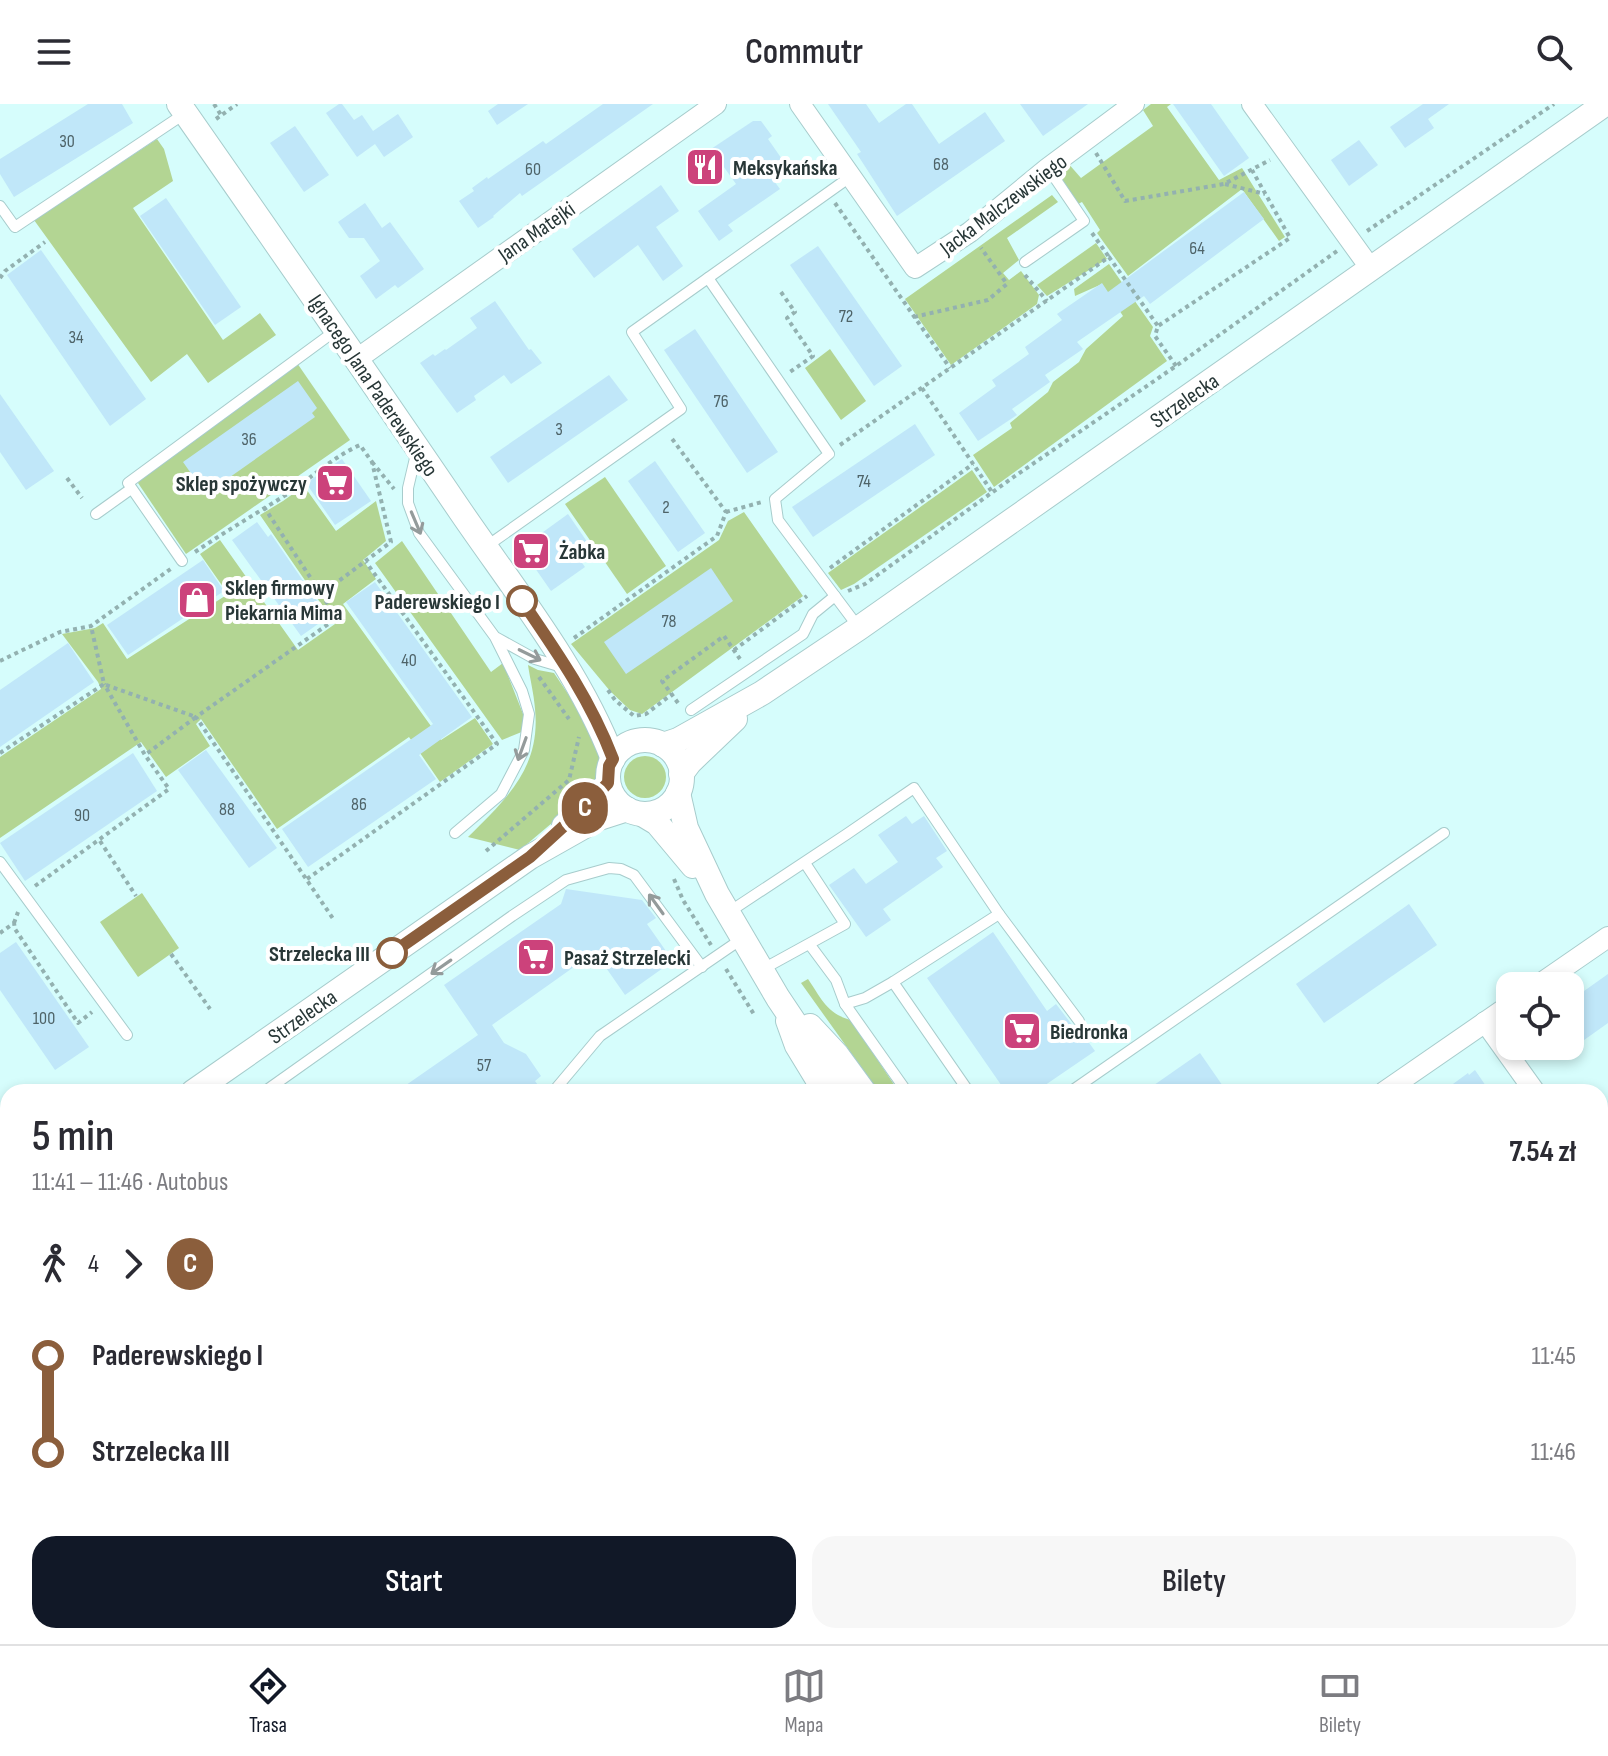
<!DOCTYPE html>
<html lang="pl">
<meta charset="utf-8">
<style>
:root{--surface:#fff;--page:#f7f7f7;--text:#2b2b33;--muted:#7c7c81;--line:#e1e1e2;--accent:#111827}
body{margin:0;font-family:"Sofia Sans Condensed",sans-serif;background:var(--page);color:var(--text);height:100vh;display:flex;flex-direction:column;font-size:30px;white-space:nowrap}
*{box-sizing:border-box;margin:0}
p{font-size:26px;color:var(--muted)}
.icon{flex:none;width:44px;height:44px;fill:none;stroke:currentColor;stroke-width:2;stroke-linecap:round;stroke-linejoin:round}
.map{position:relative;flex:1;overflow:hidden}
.panel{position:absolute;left:0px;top:980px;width:1608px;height:560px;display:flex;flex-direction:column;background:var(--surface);border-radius:24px 24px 0 0;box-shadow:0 4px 12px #0003}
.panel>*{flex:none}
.badge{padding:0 16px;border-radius:26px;font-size:28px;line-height:52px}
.controls{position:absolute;left:1496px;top:868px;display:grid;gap:16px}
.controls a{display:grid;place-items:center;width:88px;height:88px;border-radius:16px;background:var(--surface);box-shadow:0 4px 12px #0003;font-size:40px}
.map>.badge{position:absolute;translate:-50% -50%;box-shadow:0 0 0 4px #fff}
.legs{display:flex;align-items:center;gap:12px;height:88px;padding:0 32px;font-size:26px}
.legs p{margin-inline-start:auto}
.headline{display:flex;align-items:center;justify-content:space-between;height:136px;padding:0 32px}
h1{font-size:44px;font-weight:600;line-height:60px}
.button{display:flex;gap:16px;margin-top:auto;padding:16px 32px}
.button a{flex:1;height:92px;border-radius:24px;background:var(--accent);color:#fff;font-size:32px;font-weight:600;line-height:92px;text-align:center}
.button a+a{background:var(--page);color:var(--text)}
ul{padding:0 32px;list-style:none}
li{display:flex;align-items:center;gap:28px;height:96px;font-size:30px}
li i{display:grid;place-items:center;width:12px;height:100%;margin:0 10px;background:currentColor}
li i::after{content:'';width:20px;height:20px;margin:-10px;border:6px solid;border-radius:50%;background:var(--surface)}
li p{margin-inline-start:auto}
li:first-child i{background:linear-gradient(#0000 50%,currentColor 0)}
li:last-child i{background:linear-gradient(currentColor 50%,#0000 0)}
header{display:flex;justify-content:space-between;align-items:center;height:104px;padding:0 32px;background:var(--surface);font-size:36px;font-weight:600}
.tabs{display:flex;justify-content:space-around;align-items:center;height:112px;border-top:2px solid var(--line);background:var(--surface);font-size:22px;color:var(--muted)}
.tabs a{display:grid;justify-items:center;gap:4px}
.tabs .active{color:var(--accent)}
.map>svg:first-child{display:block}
.green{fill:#b3d593}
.building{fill:#c0e7f9}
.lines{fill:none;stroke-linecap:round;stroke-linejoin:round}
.service-casing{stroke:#a7cccc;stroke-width:12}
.minor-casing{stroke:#a7cccc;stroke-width:22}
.tertiary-casing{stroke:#a7cccc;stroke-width:26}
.path{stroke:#93b1b0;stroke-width:4;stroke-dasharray:4 4;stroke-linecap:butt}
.service{stroke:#fff;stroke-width:10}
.minor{stroke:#fff;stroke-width:20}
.tertiary{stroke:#fff;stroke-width:24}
.oneway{stroke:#949b9b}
.line-1-casing{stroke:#fff;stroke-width:18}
.line-1{stroke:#8b5e3c;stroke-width:12}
.stop-1-dot{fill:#fff;stroke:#8b5e3c;stroke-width:4}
.labels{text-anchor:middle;stroke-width:8;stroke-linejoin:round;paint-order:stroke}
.number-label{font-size:18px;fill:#4e6368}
.poi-label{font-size:22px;font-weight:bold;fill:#283737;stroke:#fff;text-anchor:start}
.street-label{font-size:22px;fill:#283737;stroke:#fff}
.stop-label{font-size:22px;font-weight:bold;fill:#283737;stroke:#fff;text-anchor:end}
</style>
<header><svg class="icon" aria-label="menu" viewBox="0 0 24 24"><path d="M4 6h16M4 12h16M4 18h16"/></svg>Commutr<svg class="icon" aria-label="search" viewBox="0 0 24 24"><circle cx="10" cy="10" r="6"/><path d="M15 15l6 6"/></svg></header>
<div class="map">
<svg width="1608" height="1540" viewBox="0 0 1608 1540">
<rect width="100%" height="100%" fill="#d6fdfc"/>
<g class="green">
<polygon points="1151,0 1171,0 1167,3 1219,76 1242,64 1285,133 1279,137 1242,85 1128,172 1097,129 1100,126 1082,98 1078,100 1056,67 1067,58 1081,74 1153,22 1143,6"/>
<polygon points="157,35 164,45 173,77 133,104 223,236 260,209 276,231 208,279 187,250 151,278 34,116"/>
<polygon points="1052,91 1058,98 1007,134 1019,156 1003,169 1009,176 1021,167 1039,191 1037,200 951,261 905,195"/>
<polygon points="1096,139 1107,155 1047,192 1037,181"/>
<polygon points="1109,160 1153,223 1150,232 1167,257 994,383 973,351 1012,324 1010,319 1048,288 1053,278 1079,258 1086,245 1123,212 1102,180 1075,192 1074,185"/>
<polygon points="830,245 866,297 841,316 805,264"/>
<polygon points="297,259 350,336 186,450 138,379 146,370"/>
<polygon points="972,366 987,388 854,480 841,486 828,469"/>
<polygon points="605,373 666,462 627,490 565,400"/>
<polygon points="304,382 336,427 376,397 386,437 363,456 376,475 343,500 441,636 475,614 493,640 440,678 409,633 277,725 201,615 196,620 210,642 166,673 141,638 0,734 0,653 101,585 98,578 62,530 95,524 103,519 127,555 228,490 200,450 220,436 298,546 335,520 260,411 283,397"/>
<polygon points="744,408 803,492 642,610 630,606 610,587 571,540 719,436 728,417"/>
<polygon points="402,437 491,568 503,559 529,625 502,636 375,459"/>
<path d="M528,561L538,566L554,569L601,639L603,659L597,681L520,746L468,733C506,695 541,664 535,605C534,590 530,575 528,561Z"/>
<circle cx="645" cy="673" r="21"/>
<polygon points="142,789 179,844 138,873 100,818"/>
<path d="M808,875C821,894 827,910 851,916L899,988H879L801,879Z"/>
<polygon points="8,1154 8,1532 413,1532 418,1540 0,1540 0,1160"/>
</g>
<g class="building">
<polygon points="88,0 122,0 133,19 14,93 0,70 0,55"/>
<polygon points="339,0 342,0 354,16 362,11 373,27 398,10 413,33 384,53 375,40 357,53 326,9"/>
<polygon points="498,0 528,0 497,21 488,7"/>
<polygon points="603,0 653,0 522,92 520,89 493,112 494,113 478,124 459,97 474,87 472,84 487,73 488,75 543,37 546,40"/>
<polygon points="828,0 866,0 879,19 906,0 912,0 939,40 985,8 1005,37 897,112 857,50 861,48"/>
<polygon points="1020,0 1088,0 1043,32"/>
<polygon points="1173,0 1211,0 1249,54 1224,72"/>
<polygon points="1423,0 1449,0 1428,15 1434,24 1405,44 1390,23"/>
<polygon points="753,17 761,17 772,32 768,35 784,58 768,69 780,85 728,121 733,127 719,137 698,107 736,80 711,45"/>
<polygon points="295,22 329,71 304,88 270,39"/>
<polygon points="1359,36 1378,61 1349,82 1331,56"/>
<polygon points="661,81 679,107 656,123 683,162 663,177 638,141 594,174 572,145"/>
<polygon points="1244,88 1264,115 1150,200 1144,192 1077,238 1083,245 1045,271 1050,278 1012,305 1017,311 978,337 959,309 996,282 992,276 1029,250 1025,243 1062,216 1057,210 1102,179 1108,188"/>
<polygon points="166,94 241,203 215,221 140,112"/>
<polygon points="365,99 382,124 390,118 424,165 398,184 395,181 376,195 360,172 380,157 364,134 349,134 338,118"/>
<polygon points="818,142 902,262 874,282 790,161"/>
<polygon points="41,146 146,295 110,322 7,171"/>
<polygon points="495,197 529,246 531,245 542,259 511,280 504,271 474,292 476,296 457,309 420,259 433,250 435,252 445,245 446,246 477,224 470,214"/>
<polygon points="695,225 778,348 747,369 664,246"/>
<polygon points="609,271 628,296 508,379 490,353"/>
<polygon points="298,277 317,304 312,309 315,313 213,385 210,380 202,385 183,358"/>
<polygon points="0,290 54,367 26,386 0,348"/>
<polygon points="915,320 935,351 813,433 792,403"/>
<polygon points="342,355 371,397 335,421 306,379"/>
<polygon points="655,357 705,429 678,448 628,377"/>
<polygon points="568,410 590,442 577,452 585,463 551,487 521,444"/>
<polygon points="257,418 268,433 271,430 328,513 301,532 232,436"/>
<polygon points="203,456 224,487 128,551 107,521"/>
<polygon points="711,464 733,497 626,570 604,538"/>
<polygon points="375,478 472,613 419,651 436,675 308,763 282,725 433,620 346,498"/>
<polygon points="68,539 94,578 0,643 0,586"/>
<polygon points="206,646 277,744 249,764 178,666"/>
<polygon points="133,649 157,687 25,777 0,739"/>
<polygon points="906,712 912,720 924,712 947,747 936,754 943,763 883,805 891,816 866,833 829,781 854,764 866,780 898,758 878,731"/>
<polygon points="566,785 642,796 656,814 647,820 673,857 625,891 595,848 492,921 504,939 526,950 541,972 535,977 543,988 396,988 478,931 444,881 561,800"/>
<polygon points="1409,800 1437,841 1324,919 1296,880"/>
<polygon points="993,828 1047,907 1056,900 1073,922 1079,925 1095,947 1035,988 1006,988 927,874"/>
<polygon points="16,838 89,943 55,966 0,886 0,849"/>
<polygon points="1608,870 1608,919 1570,946 1570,897"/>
<polygon points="1200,949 1227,988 1144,988"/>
<polygon points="1475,966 1490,988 1442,988 1468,969 1469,971"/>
</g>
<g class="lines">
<g class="service-casing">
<g id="service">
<polyline points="0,102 15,123 184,10"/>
<polyline points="1025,158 1084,117 1048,64"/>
<polyline points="708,174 850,73"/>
<polyline points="416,350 408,384 408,399 419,429 495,533 522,587 529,610 524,646 501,690 455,729"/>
<polyline points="96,410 131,385"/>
<polyline points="487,442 681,305 632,228 708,174 829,350 775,395 778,416 859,524"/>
<polyline points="182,457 128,379 335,227"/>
<polyline points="497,534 535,555 562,563"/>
<polyline points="691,606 803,530 813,510 835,492"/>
<polyline points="0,758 127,931"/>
<polyline points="729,808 847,730 914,684 999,810 893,878 865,894 845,900"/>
<polyline points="999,810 1079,917"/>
<polyline points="810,841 836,876 845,900 907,988"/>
<polyline points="763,865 845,820 805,759"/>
<polyline points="893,878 969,988"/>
<polyline points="264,988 512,812 566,776 609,764 621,765 634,771 702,863"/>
<polyline points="553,988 600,932 743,834"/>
<polyline points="1070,988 1444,729"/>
<polyline points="1600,1125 1608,1119"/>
</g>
</g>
<g class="minor-casing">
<g id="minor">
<polyline points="800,0 915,164 970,128 1048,64 1134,0"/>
<polyline points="1252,0 1371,165"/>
<polyline points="357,255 716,0"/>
<polyline points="1537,882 1608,833"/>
<polyline points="786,917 795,942 823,988"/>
<polyline points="1485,918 1535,988"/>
<polyline points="1384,988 1510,901"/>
<polyline points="1600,1081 1608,1092"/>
<polyline points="449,1532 455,1540"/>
<polyline points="899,1532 905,1540"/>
<polyline points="1199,1532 1205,1540"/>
<polyline points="1262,1532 1268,1540"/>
<polyline points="1549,1532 1555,1540"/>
</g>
</g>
<g class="tertiary-casing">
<g id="tertiary">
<path d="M179,0C274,136 368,271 461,408C515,487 579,566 613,655"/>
<circle cx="645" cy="673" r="37"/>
<polyline points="663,641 678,636 762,589 859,524 1605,0"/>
<polyline points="681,670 690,658 735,615"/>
<polyline points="678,689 686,724 717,790 778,894 841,988"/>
<polyline points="642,710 657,719 693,762"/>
<polyline points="564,722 595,694 608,679"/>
<polyline points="810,922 837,951 864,988"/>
<polyline points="193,988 530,753 599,714 627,705"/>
<polyline points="0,1125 8,1119"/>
<polyline points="1221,1532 1226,1540"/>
<polyline points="1243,1532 1249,1540"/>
</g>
</g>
<g class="path">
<polyline points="214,0 221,11"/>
<polyline points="216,15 237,0"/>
<polyline points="1096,49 1125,97 1224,80 1270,56"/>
<polyline points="1225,80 1265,90"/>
<polyline points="835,99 950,264"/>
<polyline points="1367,127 1554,0"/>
<polyline points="1092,129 1109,153"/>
<polyline points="1025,171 1047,197"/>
<polyline points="0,174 5,167 45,138"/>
<polyline points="781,188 795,208 787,214 813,252 790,268"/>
<polyline points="914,213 988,196 1007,180 981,144"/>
<polyline points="1176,262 1155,232 1158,222 1290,134 1252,66"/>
<polyline points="922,284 992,388"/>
<polyline points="840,341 1109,153 1158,222"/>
<polyline points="372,358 394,385"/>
<polyline points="67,374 82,394"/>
<polyline points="264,403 337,514 196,613 334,816"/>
<polyline points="726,408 762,398"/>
<path d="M195,448C223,429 252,412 281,394C308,377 331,354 360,341L372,358L391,438L320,491"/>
<polyline points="830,464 973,360"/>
<polyline points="848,487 865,480 1015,372 1176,262 1337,147"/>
<polyline points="574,534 717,432 726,408 670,332"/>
<polyline points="734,546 807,492"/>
<polyline points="0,557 60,528 91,522 172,464"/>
<polyline points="539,573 569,615"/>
<polyline points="106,581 196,613 145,651"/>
<polyline points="608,586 615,596 634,612 646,610 672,590"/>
<polyline points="678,599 662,577 724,532 740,555"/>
<polyline points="0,649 104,580 91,522"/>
<polyline points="100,737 136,792"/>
<polyline points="486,747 569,676 579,633"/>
<polyline points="307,775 497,640 366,458"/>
<polyline points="674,775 683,796 711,841"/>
<polyline points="35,782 169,685 145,651 104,580"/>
<polyline points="14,819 18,808"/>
<polyline points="0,829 14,819 15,825 78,919 92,908"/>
<polyline points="171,850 210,905"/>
<polyline points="726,865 755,912"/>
<polyline points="0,1154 8,1148"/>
<polyline points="423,1532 428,1540"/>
</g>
<use href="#service" class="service"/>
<use href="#minor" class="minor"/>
<use href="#tertiary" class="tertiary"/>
</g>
<defs><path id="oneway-shaft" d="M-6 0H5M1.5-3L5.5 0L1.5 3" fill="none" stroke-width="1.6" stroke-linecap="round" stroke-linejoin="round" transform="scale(2)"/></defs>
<g class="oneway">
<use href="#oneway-shaft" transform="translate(416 419) rotate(67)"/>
<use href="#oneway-shaft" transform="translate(530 551) rotate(26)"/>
<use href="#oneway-shaft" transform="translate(522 645) rotate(110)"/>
<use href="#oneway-shaft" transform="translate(656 800) rotate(-126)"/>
<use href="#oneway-shaft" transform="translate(441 863) rotate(145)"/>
</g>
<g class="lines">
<g class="line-1-casing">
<path id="line-1" d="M392,849L530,753L588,700L608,679L609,662L613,655C591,597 557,548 522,497"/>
</g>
<use href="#line-1" class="line-1"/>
</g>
<defs>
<g id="restaurant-square" transform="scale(2)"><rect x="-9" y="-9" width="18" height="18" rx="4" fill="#cc427b" stroke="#fff"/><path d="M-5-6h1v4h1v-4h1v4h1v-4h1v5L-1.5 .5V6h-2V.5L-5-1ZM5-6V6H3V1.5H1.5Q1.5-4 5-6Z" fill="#fff"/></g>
<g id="supermarket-square" transform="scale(2)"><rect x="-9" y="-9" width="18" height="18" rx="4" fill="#cc427b" stroke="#fff"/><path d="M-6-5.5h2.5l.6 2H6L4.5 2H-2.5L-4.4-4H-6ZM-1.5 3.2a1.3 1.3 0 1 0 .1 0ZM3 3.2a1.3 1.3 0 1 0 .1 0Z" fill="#fff"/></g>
<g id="shop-square" transform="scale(2)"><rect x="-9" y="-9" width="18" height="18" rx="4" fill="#cc427b" stroke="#fff"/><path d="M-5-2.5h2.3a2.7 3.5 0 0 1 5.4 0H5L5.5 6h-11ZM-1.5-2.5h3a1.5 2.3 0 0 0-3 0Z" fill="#fff"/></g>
</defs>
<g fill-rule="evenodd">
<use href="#restaurant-square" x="705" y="63"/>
<use href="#supermarket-square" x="335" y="379"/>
<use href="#supermarket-square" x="531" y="447"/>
<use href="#shop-square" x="197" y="496"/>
<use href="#supermarket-square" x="536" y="853"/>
<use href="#supermarket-square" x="1022" y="927"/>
</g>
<g class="stop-1-dot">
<circle cx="522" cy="497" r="14"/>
<circle cx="392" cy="849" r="14"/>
</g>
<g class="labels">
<g class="number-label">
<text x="67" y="43">30</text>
<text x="941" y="66">68</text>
<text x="533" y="71">60</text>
<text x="1197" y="150">64</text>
<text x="846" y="218">72</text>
<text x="76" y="239">34</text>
<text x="721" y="303">76</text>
<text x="559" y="331">3</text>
<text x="249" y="341">36</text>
<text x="864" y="383">74</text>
<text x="666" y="409">2</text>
<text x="669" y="523">78</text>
<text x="409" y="562">40</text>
<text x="359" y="706">86</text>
<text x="227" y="711">88</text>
<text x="82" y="717">90</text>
<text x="44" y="920">100</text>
<text x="484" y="967">57</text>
</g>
<g class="poi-label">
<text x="733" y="71">Meksykańska</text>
<text x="307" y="387" text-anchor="end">Sklep spożywczy</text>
<text x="559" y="455">Żabka</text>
<text x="225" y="491">Sklep firmowy<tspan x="225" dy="25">Piekarnia Mima</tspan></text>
<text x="564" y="861">Pasaż Strzelecki</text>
<text x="1050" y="935">Biedronka</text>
</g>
<g class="street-label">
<text transform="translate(1003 100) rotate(-37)" y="8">Jacka Malczewskiego</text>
<text transform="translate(536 127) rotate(-35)" y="8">Jana Matejki</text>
<text transform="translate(374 281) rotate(56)" y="8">Ignacego Jana Paderewskiego</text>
<text transform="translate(1184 296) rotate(-35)" y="8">Strzelecka</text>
<text transform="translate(302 912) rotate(-35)" y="8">Strzelecka</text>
</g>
<g class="stop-label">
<text x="500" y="505">Paderewskiego I</text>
<text x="370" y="857">Strzelecka III</text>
</g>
</g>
</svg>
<div class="controls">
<a><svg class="icon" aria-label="locate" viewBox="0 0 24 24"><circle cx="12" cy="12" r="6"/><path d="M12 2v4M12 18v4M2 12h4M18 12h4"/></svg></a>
</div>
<b class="badge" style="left:585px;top:704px;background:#8b5e3c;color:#fff">C</b>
<section class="panel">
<div class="headline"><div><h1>5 min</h1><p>11:41 – 11:46 · Autobus</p></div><b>7.54 zł</b></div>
<div class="legs"><svg class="icon" aria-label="walk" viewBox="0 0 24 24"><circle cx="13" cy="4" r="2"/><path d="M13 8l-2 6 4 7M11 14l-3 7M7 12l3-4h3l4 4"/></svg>4<svg class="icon" aria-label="forward" viewBox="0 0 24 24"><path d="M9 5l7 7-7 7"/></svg><b class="badge" style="background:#8b5e3c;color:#fff">C</b></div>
<ul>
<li><i style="color:#8b5e3c"></i><b>Paderewskiego I</b><p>11:45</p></li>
<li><i style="color:#8b5e3c"></i><b>Strzelecka III</b><p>11:46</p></li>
</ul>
<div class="button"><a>Start</a><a>Bilety</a></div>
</section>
</div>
<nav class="tabs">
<a class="active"><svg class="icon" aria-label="directions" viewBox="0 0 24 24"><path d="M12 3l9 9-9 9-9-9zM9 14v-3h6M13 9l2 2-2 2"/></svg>Trasa</a>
<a><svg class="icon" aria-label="map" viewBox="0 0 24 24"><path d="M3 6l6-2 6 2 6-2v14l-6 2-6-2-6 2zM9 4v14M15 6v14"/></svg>Mapa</a>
<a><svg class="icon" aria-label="tickets" viewBox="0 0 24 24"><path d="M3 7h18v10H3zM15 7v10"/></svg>Bilety</a>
</nav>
